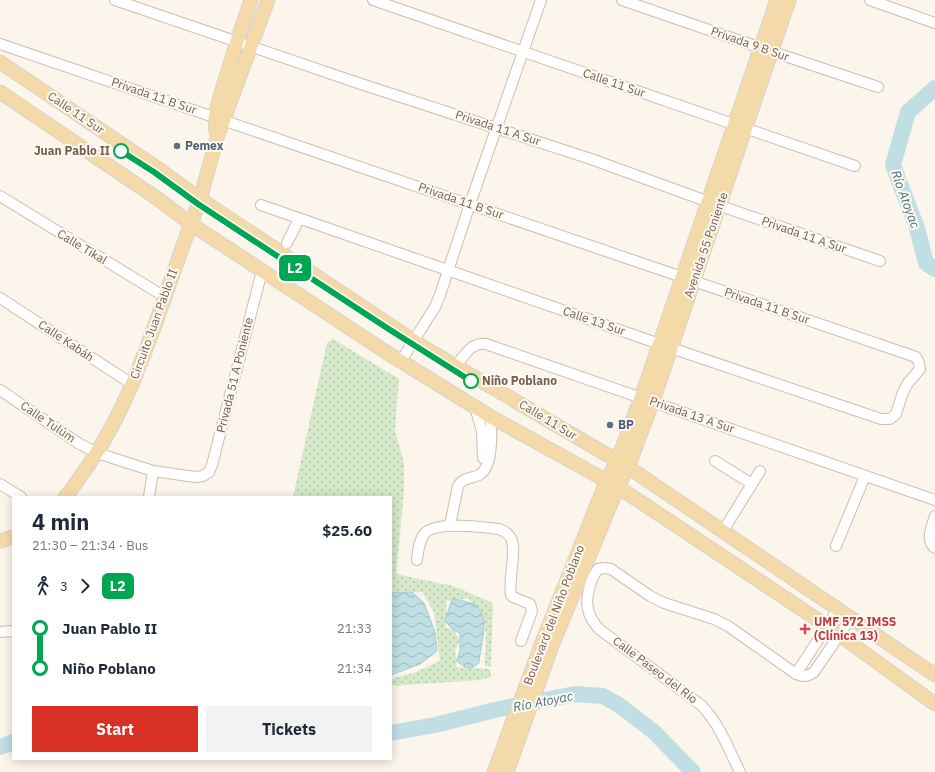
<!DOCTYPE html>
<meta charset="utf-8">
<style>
:root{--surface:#fff;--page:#f2f2f3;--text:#1f2937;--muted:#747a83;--accent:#d93025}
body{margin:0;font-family:"IBM Plex Sans",sans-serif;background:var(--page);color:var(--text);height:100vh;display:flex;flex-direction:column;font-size:15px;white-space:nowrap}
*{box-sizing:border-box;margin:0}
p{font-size:13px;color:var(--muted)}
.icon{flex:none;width:22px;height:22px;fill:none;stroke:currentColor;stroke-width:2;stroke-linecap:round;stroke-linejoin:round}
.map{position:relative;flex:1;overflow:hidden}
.side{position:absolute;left:12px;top:496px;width:380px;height:264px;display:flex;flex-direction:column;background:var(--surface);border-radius:0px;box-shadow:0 2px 10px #0003}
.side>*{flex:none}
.badge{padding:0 8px;border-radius:6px;font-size:14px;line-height:26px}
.map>.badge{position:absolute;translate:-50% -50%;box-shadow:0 0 0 2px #fff}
.legs{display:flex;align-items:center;gap:6px;height:44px;padding:0 20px;font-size:13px}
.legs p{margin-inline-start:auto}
.headline{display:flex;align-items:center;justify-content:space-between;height:68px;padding:0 20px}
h1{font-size:22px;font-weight:700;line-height:30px}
.cta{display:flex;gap:8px;margin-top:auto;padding:8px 20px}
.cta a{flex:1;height:46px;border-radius:0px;background:var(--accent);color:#fff;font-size:16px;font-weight:700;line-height:46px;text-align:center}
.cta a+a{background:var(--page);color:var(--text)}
ul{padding:0 20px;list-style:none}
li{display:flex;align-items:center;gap:14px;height:40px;font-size:15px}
li i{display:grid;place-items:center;width:6px;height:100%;margin:0 5px;background:currentColor}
li i::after{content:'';width:10px;height:10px;margin:-5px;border:3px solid;border-radius:50%;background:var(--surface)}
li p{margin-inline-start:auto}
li:first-child i{background:linear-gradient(#0000 50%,currentColor 0)}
li:last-child i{background:linear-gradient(currentColor 50%,#0000 0)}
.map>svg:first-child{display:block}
.green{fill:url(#green-dots)}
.water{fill:url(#water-waves);stroke:#a7cdd5}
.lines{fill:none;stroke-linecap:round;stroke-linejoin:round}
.river{stroke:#c0dee4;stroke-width:16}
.minor-casing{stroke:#cdbeb1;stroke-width:12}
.major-casing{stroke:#d8d2ce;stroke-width:15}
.minor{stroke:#fff;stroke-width:10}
.major{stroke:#f5daa9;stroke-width:13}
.line-1-casing{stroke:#fff;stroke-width:9}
.line-1{stroke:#00a651;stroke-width:6}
.service-dot{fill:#5c6f8a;stroke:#fef9f1;stroke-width:1.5}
.stop-1-dot{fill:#fff;stroke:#00a651;stroke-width:2}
.health-dot{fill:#e0444e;stroke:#fef9f1;stroke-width:1.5}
.labels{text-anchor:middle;stroke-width:4;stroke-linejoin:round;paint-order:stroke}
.street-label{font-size:12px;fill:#755d4f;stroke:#fef9f1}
.service-label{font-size:12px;font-weight:bold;fill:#4e5e75;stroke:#fef9f1;text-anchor:start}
.stop-label{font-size:12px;font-weight:bold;fill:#755d4f;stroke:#fef9f1;text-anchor:end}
.health-label{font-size:12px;font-weight:bold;fill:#be3a42;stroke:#fef9f1;text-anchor:start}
.water-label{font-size:13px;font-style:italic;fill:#47757f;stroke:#fef9f1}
</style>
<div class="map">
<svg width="935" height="772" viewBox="0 0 935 772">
<defs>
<pattern id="green-dots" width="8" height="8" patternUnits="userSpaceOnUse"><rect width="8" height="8" fill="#d6e9ca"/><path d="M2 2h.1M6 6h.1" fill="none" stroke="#b2c0a6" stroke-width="1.8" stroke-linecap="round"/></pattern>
<pattern id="water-waves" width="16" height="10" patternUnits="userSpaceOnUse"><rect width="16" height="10" fill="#c0dee4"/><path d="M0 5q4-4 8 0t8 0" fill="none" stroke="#a1b7bb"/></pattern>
</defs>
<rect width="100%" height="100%" fill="#fbf5eb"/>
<path class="green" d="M333,339L399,379L395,430L404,463V491L396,574L453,586L493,603L491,666H485C485,653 487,631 484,618C481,610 473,604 468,598L446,601L447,617L445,627L453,630L460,640L455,651L457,661L456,667L490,669L491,677L480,680L391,686V679L416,672L440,661L434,612L422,592L391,593V497H293L327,343Z"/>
<g class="water">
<polygon points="412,592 424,603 435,632 437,651 420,664 391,675 391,593"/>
<path d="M452,599L461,600L477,605C479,610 483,615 484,620C485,634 480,649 479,663C470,671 465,668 457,661L460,650V633L453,630L445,621Z"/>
</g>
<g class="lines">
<g class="river">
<polyline points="935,88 908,112 893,165 917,228 926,263 935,269"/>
<polyline points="391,733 435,725 499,709 575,694 603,696 619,705 654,732 693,772"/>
<polyline points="0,747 13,742"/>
</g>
<g class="minor-casing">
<g id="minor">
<polyline points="115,0 358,83 591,159 709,202 880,261"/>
<polyline points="373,0 855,166"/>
<polyline points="622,0 761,48 878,87"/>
<polyline points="870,0 935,23"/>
<polyline points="0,44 916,357 919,363 920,369 908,383 903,392 896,414 890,419 881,419 671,348 261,205"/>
<polyline points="0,196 165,297"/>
<polyline points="287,243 299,219"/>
<polyline points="0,298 132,384"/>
<polyline points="401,361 435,307 440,295 470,204 541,0"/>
<path d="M456,366C464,356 471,342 486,344L935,500"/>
<polyline points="0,390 78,443 97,453 153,471 195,477 203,476 209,472 212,465 262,271"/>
<polyline points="475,407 482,431 483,458"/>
<polyline points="715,461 752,484"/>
<polyline points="0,484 21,497"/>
<polyline points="149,497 153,471"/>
<path d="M935,516C932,526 925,540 935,548"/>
<path d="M450,525L458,486C463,477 471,479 479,475C494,467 491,431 491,417"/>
<polyline points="723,531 760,471"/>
<polyline points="836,546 865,476"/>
<path d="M417,560C418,551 419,540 425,533C437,521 482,527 499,529C504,531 508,533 511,538C517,551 508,580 511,595L513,597L530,604L532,611L521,641"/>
<polyline points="0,632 13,631"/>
<polyline points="796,674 838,609"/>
<path d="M740,772C728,748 719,723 701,705L599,629C594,623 589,617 588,609C585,597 591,578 598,569L604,568L611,569L650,596L664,603L714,619L728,626L796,674C803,677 807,677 814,672L851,618"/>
</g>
</g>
<g class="major-casing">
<g id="major">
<polyline points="0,62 163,172 200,199 423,347 628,467 935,675"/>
<polyline points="0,92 158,199 191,224 386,352 491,417 618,487 827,626 935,704"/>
<polyline points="216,132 215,117 219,100 237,41 251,0"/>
<path d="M65,497C73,489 78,479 85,470C136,399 160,305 191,224L200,199L217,138L268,0"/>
<polyline points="0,541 13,537"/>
<polyline points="494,772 543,640 606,482 617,461 641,398 777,0"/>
<polyline points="507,772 553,643 618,487 628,467 653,401 789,0"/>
</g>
</g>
<use href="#minor" class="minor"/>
<use href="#major" class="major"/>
</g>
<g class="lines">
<g class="line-1-casing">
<polyline id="line-1" points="121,151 154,172 198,204 387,328 471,381"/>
</g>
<use href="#line-1" class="line-1"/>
</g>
<g class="service-dot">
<circle cx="177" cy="146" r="4"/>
<circle cx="610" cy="425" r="4"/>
</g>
<g class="stop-1-dot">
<circle cx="121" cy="151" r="7"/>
<circle cx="471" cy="381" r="7"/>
</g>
<path class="health-dot" d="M803 623h4v4h4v4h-4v4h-4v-4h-4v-4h4z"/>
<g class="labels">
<g class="street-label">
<text transform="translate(750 44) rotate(19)" y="4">Privada 9 B Sur</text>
<text transform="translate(614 83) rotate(19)" y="4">Calle 11 Sur</text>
<text transform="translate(154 96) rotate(19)" y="4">Privada 11 B Sur</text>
<text transform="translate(76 113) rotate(34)" y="4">Calle 11 Sur</text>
<text transform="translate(498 128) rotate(18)" y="4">Privada 11 A Sur</text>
<text transform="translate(461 201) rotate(19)" y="4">Privada 11 B Sur</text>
<text transform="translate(804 235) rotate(19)" y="4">Privada 11 A Sur</text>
<text transform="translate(706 245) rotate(-71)" y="4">Avenida 55 Poniente</text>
<text transform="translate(82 247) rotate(31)" y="4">Calle Tikal</text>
<text transform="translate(767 306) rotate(19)" y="4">Privada 11 B Sur</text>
<text transform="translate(594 321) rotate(19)" y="4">Calle 13 Sur</text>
<text transform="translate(154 324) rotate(-70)" y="4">Circuito Juan Pablo II</text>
<text transform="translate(66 341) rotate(34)" y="4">Calle Kabáh</text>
<text transform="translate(235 375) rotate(-76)" y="4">Privada 51 A Poniente</text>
<text transform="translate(692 415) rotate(19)" y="4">Privada 13 A Sur</text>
<text transform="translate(548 420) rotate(31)" y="4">Calle 11 Sur</text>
<text transform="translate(48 422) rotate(34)" y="4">Calle Tulúm</text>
<text transform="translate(554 615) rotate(-69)" y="4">Boulevard del Niño Poblano</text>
<text transform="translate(655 670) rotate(37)" y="4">Calle Paseo del Río</text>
</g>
<g class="service-label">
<text x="185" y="150">Pemex</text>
<text x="618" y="429">BP</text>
</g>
<g class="stop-label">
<text x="110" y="155">Juan Pablo II</text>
<text x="482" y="385" text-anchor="start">Niño Poblano</text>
</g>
<g class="health-label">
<text x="814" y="626">UMF 572 IMSS<tspan x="814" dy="14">(Clínica 13)</tspan></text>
</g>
<g class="water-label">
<text transform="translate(906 199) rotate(70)" y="5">Río Atoyac</text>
<text transform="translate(543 701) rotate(-11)" y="5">Río Atoyac</text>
</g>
</g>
</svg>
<b class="badge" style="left:295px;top:268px;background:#00a651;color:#fff">L2</b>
<section class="side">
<div class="headline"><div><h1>4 min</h1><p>21:30 – 21:34 · Bus</p></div><b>$25.60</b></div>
<div class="legs"><svg class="icon" aria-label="walk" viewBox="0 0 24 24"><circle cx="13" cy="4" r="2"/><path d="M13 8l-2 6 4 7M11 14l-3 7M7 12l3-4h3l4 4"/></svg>3<svg class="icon" aria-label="forward" viewBox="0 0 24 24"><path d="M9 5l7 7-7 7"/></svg><b class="badge" style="background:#00a651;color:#fff">L2</b></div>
<ul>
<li><i style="color:#00a651"></i><b>Juan Pablo II</b><p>21:33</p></li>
<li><i style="color:#00a651"></i><b>Niño Poblano</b><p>21:34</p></li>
</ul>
<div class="cta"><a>Start</a><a>Tickets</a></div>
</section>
</div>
